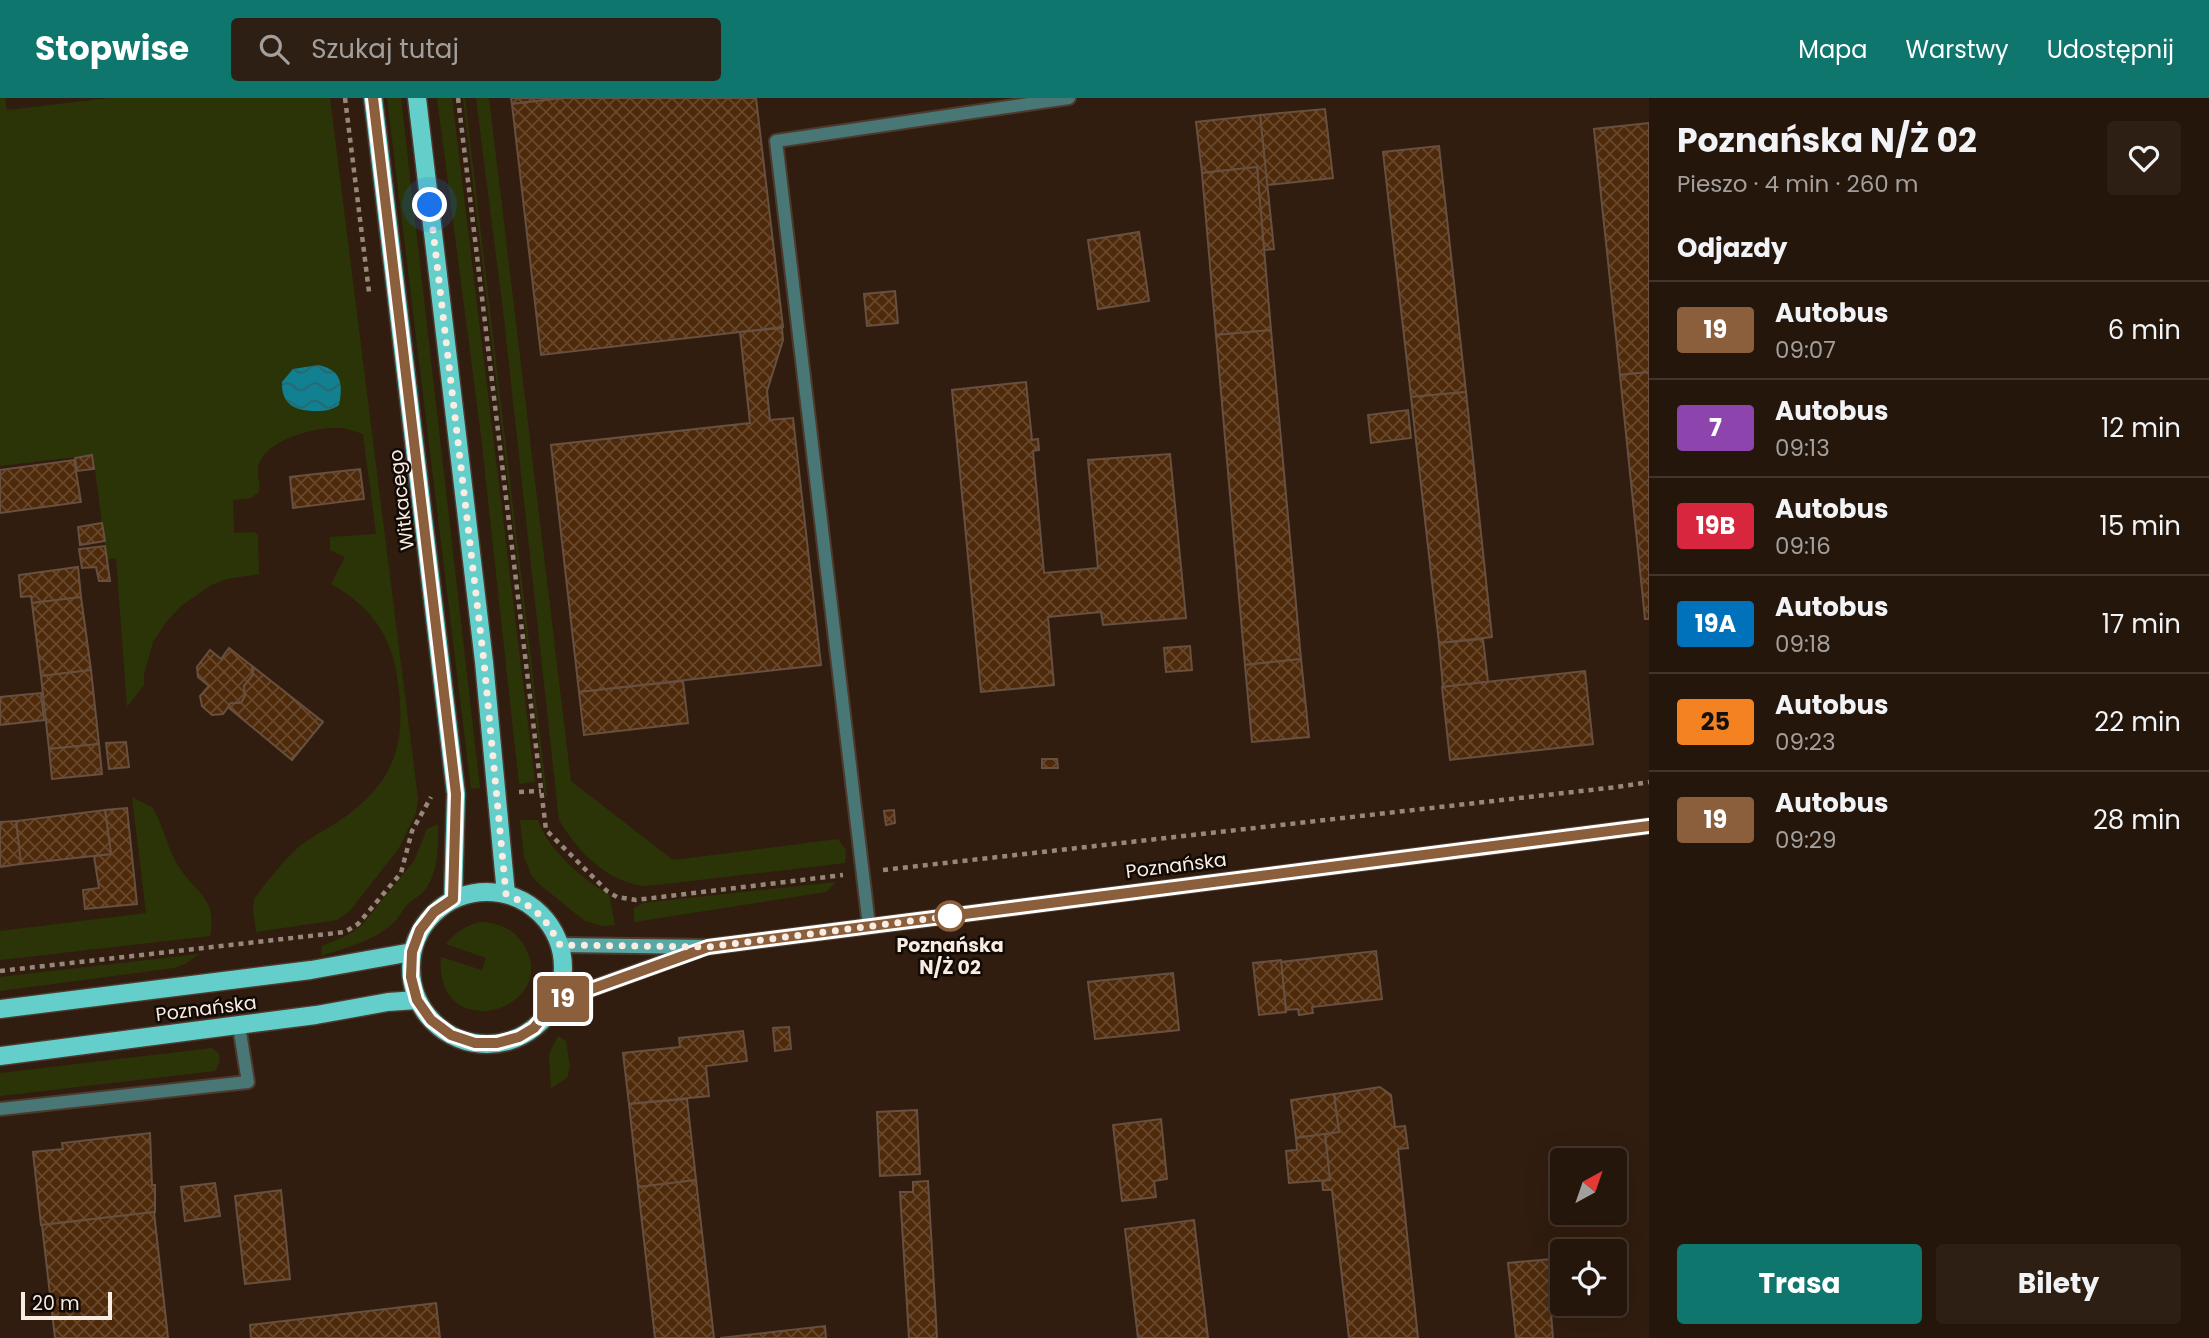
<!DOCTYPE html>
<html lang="pl">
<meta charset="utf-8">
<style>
:root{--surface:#25160b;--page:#2d1f14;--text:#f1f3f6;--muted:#a39f9d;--line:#42352c;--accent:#0f766e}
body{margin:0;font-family:Poppins,sans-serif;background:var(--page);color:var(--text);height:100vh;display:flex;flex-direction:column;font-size:26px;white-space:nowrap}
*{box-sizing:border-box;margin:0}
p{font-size:23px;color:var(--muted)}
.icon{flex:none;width:38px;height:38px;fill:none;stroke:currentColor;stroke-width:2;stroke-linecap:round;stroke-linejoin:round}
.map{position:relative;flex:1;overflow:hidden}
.sheet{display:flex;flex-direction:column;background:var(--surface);width:560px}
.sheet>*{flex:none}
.badge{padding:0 14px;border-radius:5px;font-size:24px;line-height:46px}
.needle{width:46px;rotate:40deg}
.fabs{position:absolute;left:1550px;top:1050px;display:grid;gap:14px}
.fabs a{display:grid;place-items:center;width:77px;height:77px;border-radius:7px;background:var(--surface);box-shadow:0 7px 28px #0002,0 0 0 2px var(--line);font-size:35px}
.scale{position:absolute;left:21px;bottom:18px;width:91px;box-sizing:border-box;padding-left:7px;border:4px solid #f9ece2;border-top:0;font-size:19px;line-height:24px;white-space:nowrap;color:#f9ece2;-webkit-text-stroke:5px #120a05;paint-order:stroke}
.you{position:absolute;width:35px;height:35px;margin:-18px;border:5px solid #fff;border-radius:50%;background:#1a73e8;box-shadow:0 0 0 10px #1a73e833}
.map>.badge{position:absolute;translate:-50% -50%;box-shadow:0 0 0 4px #fff}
h2{padding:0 28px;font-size:26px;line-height:63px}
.round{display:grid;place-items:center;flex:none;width:74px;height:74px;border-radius:7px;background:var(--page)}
.overview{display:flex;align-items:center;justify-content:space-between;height:119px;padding:0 28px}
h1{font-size:33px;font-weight:700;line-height:52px}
.action{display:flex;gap:14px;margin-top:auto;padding:14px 28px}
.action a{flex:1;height:80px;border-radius:7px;background:var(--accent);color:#fff;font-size:28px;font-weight:700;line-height:80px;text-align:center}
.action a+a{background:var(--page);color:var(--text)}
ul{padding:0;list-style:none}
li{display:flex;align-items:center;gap:21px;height:98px;padding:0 28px;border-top:2px solid var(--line)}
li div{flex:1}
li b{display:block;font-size:26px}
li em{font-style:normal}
li .badge{min-width:77px;font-weight:700;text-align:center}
header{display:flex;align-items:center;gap:42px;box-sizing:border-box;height:98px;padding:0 35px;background:var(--accent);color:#fff}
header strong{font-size:33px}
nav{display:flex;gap:38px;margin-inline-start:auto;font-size:24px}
.search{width:490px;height:63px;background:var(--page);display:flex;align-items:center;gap:18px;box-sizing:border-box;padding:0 24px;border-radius:7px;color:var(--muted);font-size:26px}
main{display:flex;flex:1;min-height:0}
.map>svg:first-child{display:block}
.grass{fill:#2b3407}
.water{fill:url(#water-waves)}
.building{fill:url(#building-cross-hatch);stroke:#675040;stroke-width:2}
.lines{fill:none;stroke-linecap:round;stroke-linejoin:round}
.service-casing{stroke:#4d3a2d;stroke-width:16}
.secondary-casing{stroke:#4d3a2d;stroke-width:18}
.primary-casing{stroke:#4d3a2d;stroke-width:21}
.path{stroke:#97877b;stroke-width:4.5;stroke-dasharray:5 5;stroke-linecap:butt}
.service{stroke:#487775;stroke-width:12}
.secondary{stroke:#58a8a5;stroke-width:14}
.primary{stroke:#64ceca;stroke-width:18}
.line-casing{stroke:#fff;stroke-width:16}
.line{stroke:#8b5e3c;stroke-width:10}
.walk{stroke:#f9ece2;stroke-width:7;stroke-dasharray:0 12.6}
.stop-dot{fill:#fff;stroke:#8b5e3c;stroke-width:3.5}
.labels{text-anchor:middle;stroke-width:5;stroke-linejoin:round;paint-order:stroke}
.street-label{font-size:19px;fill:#f9ece2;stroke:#120a05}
.stop-label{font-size:19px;font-weight:bold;fill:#f9ece2;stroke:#120a05}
</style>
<header>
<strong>Stopwise</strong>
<div class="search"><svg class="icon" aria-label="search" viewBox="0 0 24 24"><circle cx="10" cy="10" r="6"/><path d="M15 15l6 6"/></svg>Szukaj tutaj</div>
<nav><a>Mapa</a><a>Warstwy</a><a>Udostępnij</a></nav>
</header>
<main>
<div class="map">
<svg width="1649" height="1240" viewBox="0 0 1649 1240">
<defs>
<pattern id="water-waves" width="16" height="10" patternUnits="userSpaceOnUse" patternTransform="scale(1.75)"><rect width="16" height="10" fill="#118091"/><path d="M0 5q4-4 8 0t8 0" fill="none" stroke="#2b666e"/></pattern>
<pattern id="building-cross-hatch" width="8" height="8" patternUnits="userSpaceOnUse" patternTransform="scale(1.75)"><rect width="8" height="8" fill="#4e2a0a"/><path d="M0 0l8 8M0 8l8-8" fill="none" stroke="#68492d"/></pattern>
</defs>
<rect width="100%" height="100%" fill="#311d0f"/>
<g class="grass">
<path d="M0,0H5L7,12L110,0H330L418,701L416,715L399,750L349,814L337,822L256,834L253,810L254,801C268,782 283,763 300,748C315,736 334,728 349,716C400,677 406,638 397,578C391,536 368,506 331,486L345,459L330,452V439L376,436L363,336C356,334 349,331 341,330C318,328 267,341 259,366C256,375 261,385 259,394L251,400L233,402L234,435L254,434L258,437L259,476L227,481L211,487L181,508L167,523L153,544L144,576V587L127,609L116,460L107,462L93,357L0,368Z"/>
<polygon points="387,0 401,0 480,690 471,691"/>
<polygon points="437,0 452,0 535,684 519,686 481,338"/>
<polygon points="463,0 465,0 547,698 545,698"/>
<path d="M476,0H489L571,683L673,762L838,741L846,752L845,765L647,788C609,786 578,754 559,722L504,221Z"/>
<path d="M132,699L153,710C162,726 166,745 175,762C190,793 219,797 210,838L0,862V833L146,815Z"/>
<path d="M520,722H538C545,748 584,784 609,796L615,827L602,828L585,823L539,786L532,778L524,759Z"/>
<path d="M438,726C438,747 439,771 427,789C422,797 413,801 407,807C401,814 397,823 390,828C370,844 345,850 321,858L322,848L348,837L362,827L414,763L427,731Z"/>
<polygon points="836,784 826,794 634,824 634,810 643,805"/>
<path d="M480,824C500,825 515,831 525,849C560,913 434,949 441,859L482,872L486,860L446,846C456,834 465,828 480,824Z"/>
<polygon points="199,856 185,866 174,870 0,893 0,879"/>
<polygon points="558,938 566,943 570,969 567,980 551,990 549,956"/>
<polygon points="212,950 219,956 220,963 215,973 0,998 0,975"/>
</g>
<path class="water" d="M318,267C342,272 343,286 339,307C332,312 325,313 316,313C296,313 281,307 282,284L293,271Z"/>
<g class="building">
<polygon points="511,0 562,0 512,6"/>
<polygon points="562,0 756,0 783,229 541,257 512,6"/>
<polygon points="1325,11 1333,80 1267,87 1260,17"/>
<polygon points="1260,17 1274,151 1264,152 1257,69 1202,75 1196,24"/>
<polygon points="1649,25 1649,274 1620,277 1594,31"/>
<polygon points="1439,48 1466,294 1411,299 1383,54"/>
<polygon points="1257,69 1271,232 1216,237 1202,75"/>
<polygon points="1139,134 1149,203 1098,211 1088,142"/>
<polygon points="895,193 898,225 867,228 864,196"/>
<polygon points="782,230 783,242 767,293 770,322 793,320 821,567 579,594 551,347 750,325 740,234"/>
<polygon points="1271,232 1301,561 1245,567 1216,237"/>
<polygon points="1649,274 1649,521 1645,521 1620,277"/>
<polygon points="1026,284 1032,342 1038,341 1039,352 1033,353 1044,475 1098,470 1088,362 1170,356 1186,520 1103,527 1101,514 1048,519 1054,587 981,594 952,292"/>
<polygon points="1466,294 1492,539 1439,545 1411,299"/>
<polygon points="1408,312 1411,340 1371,345 1368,317"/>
<polygon points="92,357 94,371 77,373 75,360"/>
<polygon points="74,362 81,404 0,415 0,372"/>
<polygon points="360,371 364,401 293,410 290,379"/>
<polygon points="102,425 105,443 80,447 78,429"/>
<polygon points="105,448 110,483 99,483 96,469 82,470 79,451"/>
<polygon points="78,469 81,499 32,505 31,498 21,499 19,477"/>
<polygon points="81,499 91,572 41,578 32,505"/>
<polygon points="1483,541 1488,584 1443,589 1439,545"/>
<polygon points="1190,548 1192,572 1166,574 1164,550"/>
<polygon points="229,550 252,568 253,577 244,588 245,598 241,605 231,605 223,616 212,617 202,608 200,598 209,588 198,579 197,569 210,552 221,561"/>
<polygon points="1301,561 1309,639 1252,644 1245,567"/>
<polygon points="252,568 323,624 292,662 228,609 231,605 241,605 245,598 244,588 253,577"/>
<polygon points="91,572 99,646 49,651 41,578"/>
<polygon points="1585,573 1593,646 1450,662 1442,589"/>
<polygon points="683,583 688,625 584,637 579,594"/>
<polygon points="41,595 44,622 0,627 0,599"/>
<polygon points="126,644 129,669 109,671 106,645"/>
<polygon points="99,646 102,676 52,681 49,651"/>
<polygon points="1042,661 1057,661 1058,670 1042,670"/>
<polygon points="127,710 137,806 85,811 83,792 99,790 94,758 111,756 105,712"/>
<polygon points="105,712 111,756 21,766 16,723"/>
<polygon points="894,712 895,725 886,727 884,713"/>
<polygon points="16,723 21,766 0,769 0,724"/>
<polygon points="1376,853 1382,901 1312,909 1313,915 1299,917 1298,911 1286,912 1281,864"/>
<polygon points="1281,862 1286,914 1259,917 1253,865"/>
<polygon points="1173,875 1179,932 1095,941 1088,884"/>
<polygon points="789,929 791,951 775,953 773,930"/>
<polygon points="743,933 747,963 706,968 709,998 629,1006 623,955 680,949 679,940"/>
<polygon points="1380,989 1391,997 1395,1029 1405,1028 1408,1050 1398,1051 1418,1240 1349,1240 1332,1092 1323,1092 1322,1082 1330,1082 1325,1036 1339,1034 1334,996"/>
<polygon points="1334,996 1339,1034 1296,1040 1291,1002"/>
<polygon points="687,1001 696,1082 638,1089 629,1006"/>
<polygon points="917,1012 920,1076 880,1078 877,1014"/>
<polygon points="1161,1021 1167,1081 1154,1083 1156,1099 1122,1103 1113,1027"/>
<polygon points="150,1035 152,1087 155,1087 155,1114 41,1127 33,1054 63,1051 62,1045"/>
<polygon points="1325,1036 1330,1082 1289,1085 1286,1053 1297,1052 1296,1040"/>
<polygon points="696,1082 714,1240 655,1240 638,1089"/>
<polygon points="928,1083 937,1240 909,1240 900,1094 913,1094 913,1084"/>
<polygon points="215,1085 220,1118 185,1123 181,1089"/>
<polygon points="281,1092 290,1181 245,1186 235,1098"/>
<polygon points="154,1114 168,1240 55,1240 42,1127"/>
<polygon points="1194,1122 1208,1240 1138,1240 1125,1131"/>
<polygon points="1620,1154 1624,1195 1615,1196 1615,1155"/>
<polygon points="1563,1160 1563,1202 1550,1203 1553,1240 1516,1240 1508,1165"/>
<polygon points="436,1205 440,1240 251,1240 250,1227"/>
<polygon points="825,1228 826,1240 720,1240"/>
</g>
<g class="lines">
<g class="service-casing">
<g id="service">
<polyline points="869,828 776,43 1069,0"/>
<polyline points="0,1011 248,984 239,928"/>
</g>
</g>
<g class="secondary-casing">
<g id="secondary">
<polyline points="560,847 708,849 1649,728"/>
<polyline points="555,904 698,852"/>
</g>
</g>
<g class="primary-casing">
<g id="primary">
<polyline points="373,0 456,696 453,801"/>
<polyline points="417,0 484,564 506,796"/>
<circle cx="487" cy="870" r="76"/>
<polyline points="0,911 311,872 412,854"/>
<polyline points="0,958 316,917 388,904 417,902"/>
</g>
</g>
<g class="path">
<polyline points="345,0 369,194"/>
<polyline points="458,0 546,732 607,793 617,799 636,802 843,777"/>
<polyline points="519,694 541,693"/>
<polyline points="883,772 1617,689 1649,684"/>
<polyline points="0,873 345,834 358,826 401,775 412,733 431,699"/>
</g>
<use href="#service" class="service"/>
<use href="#secondary" class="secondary"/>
<use href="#primary" class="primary"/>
</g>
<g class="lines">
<g class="line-casing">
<polyline id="line" points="373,0 456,696 453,801 434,814 420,832 412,854 411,879 417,902 431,922 451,937 475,945 497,945 519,939 534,930 555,904 708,849 1649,728"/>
</g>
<use href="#line" class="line"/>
<path class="walk" d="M430,107L484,564L506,796C535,809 545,819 560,847L708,849L950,818"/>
</g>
<circle class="stop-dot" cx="950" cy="818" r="14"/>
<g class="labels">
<g class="street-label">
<text transform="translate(401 402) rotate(-97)" y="7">Witkacego</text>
<text transform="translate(1176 767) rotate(-7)" y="7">Poznańska</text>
<text transform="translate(206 910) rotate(-7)" y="7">Poznańska</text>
</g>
<g class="stop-label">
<text x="950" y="854">Poznańska<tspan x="950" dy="22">N/Ż 02</tspan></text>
</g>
</g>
</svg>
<div class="fabs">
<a><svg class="needle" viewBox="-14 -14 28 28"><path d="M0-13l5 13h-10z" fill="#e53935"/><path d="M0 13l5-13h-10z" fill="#a39f9d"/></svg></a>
<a><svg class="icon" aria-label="locate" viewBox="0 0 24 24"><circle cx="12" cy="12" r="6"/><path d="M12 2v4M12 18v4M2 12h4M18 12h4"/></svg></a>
</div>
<div class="scale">20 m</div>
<div class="you" style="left:430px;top:107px"></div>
<b class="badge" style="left:563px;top:901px;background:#8b5e3c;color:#fff">19</b>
</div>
<section class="sheet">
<div class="overview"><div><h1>Poznańska N/Ż 02</h1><p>Pieszo · 4 min · 260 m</p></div><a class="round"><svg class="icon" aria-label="heart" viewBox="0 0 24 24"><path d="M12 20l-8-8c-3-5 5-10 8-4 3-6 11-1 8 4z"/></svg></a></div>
<h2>Odjazdy</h2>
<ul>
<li><span class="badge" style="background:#8b5e3c;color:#fff">19</span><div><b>Autobus</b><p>09:07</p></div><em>6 min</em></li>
<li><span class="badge" style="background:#8e44ad;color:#fff">7</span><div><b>Autobus</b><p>09:13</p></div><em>12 min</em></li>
<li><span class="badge" style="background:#d7263d;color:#fff">19B</span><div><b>Autobus</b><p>09:16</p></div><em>15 min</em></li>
<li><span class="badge" style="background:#0072bc;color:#fff">19A</span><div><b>Autobus</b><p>09:18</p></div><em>17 min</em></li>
<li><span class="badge" style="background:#f58220;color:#111">25</span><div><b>Autobus</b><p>09:23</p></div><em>22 min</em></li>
<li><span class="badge" style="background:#8b5e3c;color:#fff">19</span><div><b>Autobus</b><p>09:29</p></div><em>28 min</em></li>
</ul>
<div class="action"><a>Trasa</a><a>Bilety</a></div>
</section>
</main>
